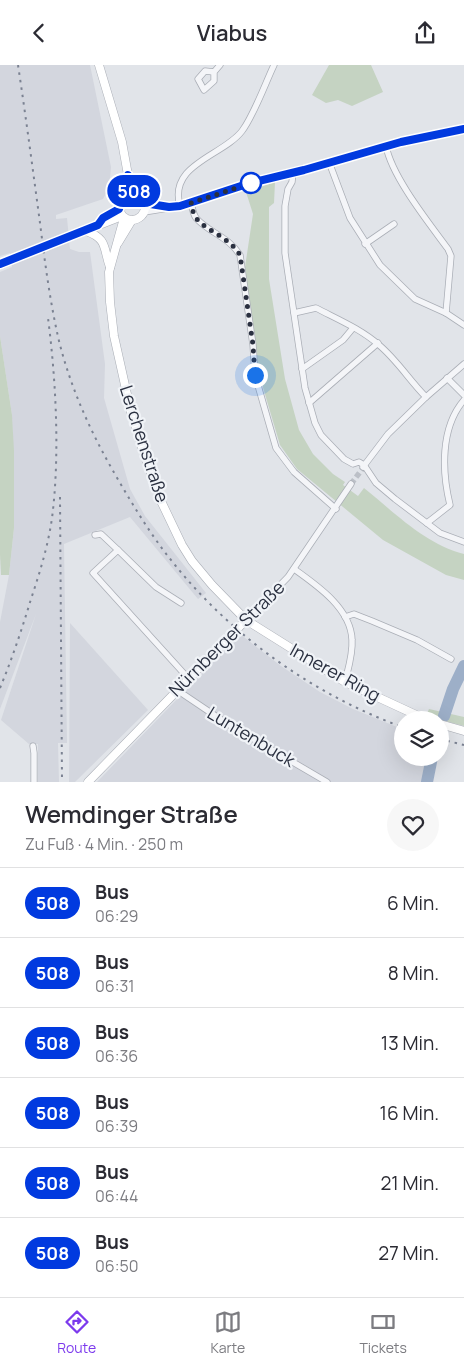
<!DOCTYPE html>
<html lang="de">
<meta charset="utf-8">
<style>
:root{--surface:#fff;--page:#f7f7f7;--text:#2b2b33;--muted:#7c7c81;--line:#e1e1e2;--accent:#7c3aed}
body{margin:0;font-family:Manrope,sans-serif;background:var(--page);color:var(--text);height:100vh;display:flex;flex-direction:column;font-size:19px;white-space:nowrap}
*{box-sizing:border-box;margin:0}
p{font-size:16px;color:var(--muted)}
.icon{flex:none;width:28px;height:28px;fill:none;stroke:currentColor;stroke-width:2;stroke-linecap:round;stroke-linejoin:round}
.map{position:relative;height:717px;overflow:hidden}
.drawer{display:flex;flex-direction:column;background:var(--surface);flex:1}
.drawer>*{flex:none}
.badge{padding:0 10px;border-radius:16px;font-size:18px;line-height:32px}
.tools{position:absolute;left:394px;top:646px;display:grid;gap:10px}
.tools a{display:grid;place-items:center;width:55px;height:55px;border-radius:50%;background:var(--surface);box-shadow:0 5px 20px #0002;font-size:25px}
.you{position:absolute;width:25px;height:25px;margin:-12px;border:4px solid #fff;border-radius:50%;background:#1a73e8;box-shadow:0 0 0 8px #1a73e833}
.map>.badge{position:absolute;translate:-50% -50%;box-shadow:0 0 0 2px #fff}
.round{display:grid;place-items:center;flex:none;width:52px;height:52px;border-radius:26px;background:var(--page)}
.head{display:flex;align-items:center;justify-content:space-between;height:85px;padding:0 25px}
h1{font-size:24px;font-weight:600;line-height:38px}
ul{padding:0;list-style:none}
li{display:flex;align-items:center;gap:15px;height:70px;padding:0 25px;border-top:1px solid var(--line)}
li div{flex:1}
li b{display:block;font-size:19px}
li em{font-style:normal}
li .badge{min-width:55px;font-weight:700;text-align:center}
header{display:flex;justify-content:space-between;align-items:center;height:65px;padding:0 25px;background:var(--surface);font-size:22px;font-weight:600}
.dock{display:flex;justify-content:space-around;align-items:center;height:70px;border-top:1px solid var(--line);background:var(--surface);font-size:14px;color:var(--muted)}
.dock a{display:grid;justify-items:center;gap:2px}
.dock .selected{color:var(--accent)}
.map>svg:first-child{display:block}
.built{fill:#d3d6de}
.green{fill:#c5d3c2}
.lines{fill:none;stroke-linecap:round;stroke-linejoin:round}
.river{stroke:#9dafc8;stroke-width:12}
.minor-tunnel{stroke:#bcc0c7;stroke-width:5.5;stroke-dasharray:5.5 3;stroke-linecap:butt}
.minor-casing{stroke:#aaaeb6;stroke-width:7}
.secondary-casing{stroke:#aaaeb6;stroke-width:9}
.minor{stroke:#f4f5f8;stroke-width:5.5}
.secondary{stroke:#fff;stroke-width:8}
.rail{stroke:#7b8292;stroke-width:2;stroke-dasharray:2.5 5;stroke-linecap:butt}
.line-casing{stroke:#fff;stroke-width:11}
.line{stroke:#013adf;stroke-width:8}
.walk{stroke:#2a3040;stroke-width:5;stroke-dasharray:0 9}
.stop-dot{fill:#fff;stroke:#013adf;stroke-width:2.5}
.labels{text-anchor:middle;stroke-width:4.5;stroke-linejoin:round;paint-order:stroke}
.street-label{font-size:18px;fill:#2a3040;stroke:#f0f3f7}
</style>
<header><svg class="icon" aria-label="back" viewBox="0 0 24 24"><path d="M15 5l-7 7 7 7"/></svg>Viabus<svg class="icon" aria-label="share" viewBox="0 0 24 24"><path d="M12 15V3M7 8l5-5 5 5M5 13v7h14v-7"/></svg></header>
<div class="map">
<svg width="464" height="717" viewBox="0 0 464 717">
<rect width="100%" height="100%" fill="#e1e4e9"/>
<g class="built">
<polygon points="0,0 90,0 111,102 109,123 103,134 56,150 56,154 67,153 70,184 79,187 90,187 105,299 104,333 130,424 145,451 206,528 198,534 130,452 64,479 67,678 58,678 59,717 38,717 38,679 29,679 1,655 36,549 0,644 0,557 9,510 14,463 12,350 0,271 0,207 12,202 10,188 0,191"/>
<polygon points="70,558 148,645 75,717 69,717"/>
<polygon points="240,569 281,601 320,627 353,644 402,664 402,692 429,693 429,694 422,717 97,717"/>
</g>
<g class="green">
<polygon points="329,0 371,0 383,27 352,41 338,35 326,38 312,30"/>
<path d="M275,117L274,138L269,142V214L285,314L299,365L313,389L333,409L345,417L343,420L358,431L364,423C395,448 425,479 464,489V515L446,510L383,475L297,404L280,380L257,302L245,202L253,149L246,127Z"/>
<polygon points="0,271 12,350 14,386 14,463 9,510 1,510 0,490"/>
<polygon points="429,644 464,652 464,661 426,651"/>
</g>
<g class="lines">
<g class="river">
<polyline points="444,651 453,624 464,601"/>
<polyline points="427,717 432,692"/>
</g>
<g class="minor-tunnel">
<polyline points="280,110 291,108"/>
<polyline points="351,419 363,403"/>
</g>
<g class="minor-casing">
<g id="minor">
<polyline points="214,7 205,6 198,14 204,25 214,16 214,7 220,0"/>
<path d="M386,81C392,112 429,158 448,184L451,191L446,248"/>
<polyline points="329,97 350,153 380,200 415,234 446,248 464,260"/>
<polyline points="293,107 292,117 288,124 285,141 285,188 305,323 315,358 321,370 344,394 353,399 359,397 364,400 376,418 395,434 440,468 464,477"/>
<polyline points="291,108 401,77 464,64"/>
<path d="M191,137C192,142 193,149 196,153C209,168 228,171 240,190L253,280L255,310L276,383L294,407L336,444"/>
<polyline points="144,138 169,142"/>
<path d="M180,141C168,99 223,91 242,66C254,50 265,19 274,0"/>
<path d="M144,147C190,142 234,121 280,110"/>
<polyline points="365,179 394,159"/>
<path d="M294,248L316,243C337,254 361,264 379,280C397,295 410,316 426,332"/>
<polyline points="302,304 343,275 353,263"/>
<polyline points="447,313 464,330"/>
<polyline points="309,338 378,278"/>
<polyline points="363,402 388,369 426,332 464,299"/>
<path d="M427,458L450,440C442,407 440,363 464,335"/>
<polyline points="95,470 101,469 118,485"/>
<path d="M294,504C318,521 351,544 352,575C353,589 348,604 345,617"/>
<polyline points="181,538 156,522 118,485 93,508 188,613"/>
<polyline points="345,552 354,549 372,556 417,575 451,594"/>
<polyline points="246,555 288,512 351,419"/>
<polyline points="177,625 226,658 327,717"/>
<polyline points="33,681 34,688 34,717"/>
</g>
</g>
<g class="secondary-casing">
<g id="secondary">
<polyline points="99,0 122,77 128,110 132,117 134,130"/>
<circle cx="132" cy="142" r="13"/>
<polyline points="126,131 126,117 128,110"/>
<polyline points="124,153 109,207 110,237 114,271 131,347 144,389 161,436 182,480 192,496 212,520 246,555 345,617 427,655"/>
<polyline points="98,160 103,153 119,144"/>
<path d="M86,166C108,174 103,183 110,202"/>
<polyline points="118,178 132,155"/>
<polyline points="0,199 122,151"/>
<polyline points="440,659 464,666"/>
<polyline points="88,717 246,555"/>
</g>
</g>
<use href="#minor" class="minor"/>
<use href="#secondary" class="secondary"/>
<g class="rail">
<path d="M18,0C26,53 33,106 40,158C45,198 50,237 59,276C71,324 91,368 116,411C134,442 152,472 175,500C234,573 315,630 402,662"/>
<polyline points="60,432 62,717"/>
<path d="M0,623C12,594 22,564 31,534C40,507 48,481 52,453C60,391 56,315 48,253"/>
<polyline points="440,674 464,680"/>
</g>
</g>
<g class="lines">
<g class="line-casing">
<polyline id="line" points="0,199 98,160 103,153 119,144 122,135 126,131 126,117 128,110 132,117 134,130 140,133 144,138 169,142 180,141 250,118 304,105 401,77 464,64"/>
</g>
<use href="#line" class="line"/>
<path class="walk" d="M251,118L191,138C192,142 193,149 196,153C209,168 228,171 240,190L253,280L255,310"/>
</g>
<circle class="stop-dot" cx="251" cy="118" r="10"/>
<g class="labels">
<g class="street-label">
<text transform="translate(144 379) rotate(72)" y="6">Lerchenstraße</text>
<text transform="translate(227 574) rotate(-45)" y="6">Nürnberger Straße</text>
<text transform="translate(335 608) rotate(29)" y="6">Innerer Ring</text>
<text transform="translate(251 672) rotate(31)" y="6">Luntenbuck</text>
</g>
</g>
</svg>
<div class="tools">
<a><svg class="icon" aria-label="layers" viewBox="0 0 24 24"><path d="M12 4l9 5-9 5-9-5zM3 14l9 5 9-5"/></svg></a>
</div>
<div class="you" style="left:255px;top:310px"></div>
<b class="badge" style="left:134px;top:126px;background:#013adf;color:#fff">508</b>
</div>
<section class="drawer">
<div class="head"><div><h1>Wemdinger Straße</h1><p>Zu Fuß · 4 Min. · 250 m</p></div><a class="round"><svg class="icon" aria-label="heart" viewBox="0 0 24 24"><path d="M12 20l-8-8c-3-5 5-10 8-4 3-6 11-1 8 4z"/></svg></a></div>
<ul>
<li><span class="badge" style="background:#013adf;color:#fff">508</span><div><b>Bus</b><p>06:29</p></div><em>6 Min.</em></li>
<li><span class="badge" style="background:#013adf;color:#fff">508</span><div><b>Bus</b><p>06:31</p></div><em>8 Min.</em></li>
<li><span class="badge" style="background:#013adf;color:#fff">508</span><div><b>Bus</b><p>06:36</p></div><em>13 Min.</em></li>
<li><span class="badge" style="background:#013adf;color:#fff">508</span><div><b>Bus</b><p>06:39</p></div><em>16 Min.</em></li>
<li><span class="badge" style="background:#013adf;color:#fff">508</span><div><b>Bus</b><p>06:44</p></div><em>21 Min.</em></li>
<li><span class="badge" style="background:#013adf;color:#fff">508</span><div><b>Bus</b><p>06:50</p></div><em>27 Min.</em></li>
</ul>
</section>
<nav class="dock">
<a class="selected"><svg class="icon" aria-label="directions" viewBox="0 0 24 24"><path d="M12 3l9 9-9 9-9-9zM9 14v-3h6M13 9l2 2-2 2"/></svg>Route</a>
<a><svg class="icon" aria-label="map" viewBox="0 0 24 24"><path d="M3 6l6-2 6 2 6-2v14l-6 2-6-2-6 2zM9 4v14M15 6v14"/></svg>Karte</a>
<a><svg class="icon" aria-label="tickets" viewBox="0 0 24 24"><path d="M3 7h18v10H3zM15 7v10"/></svg>Tickets</a>
</nav>
